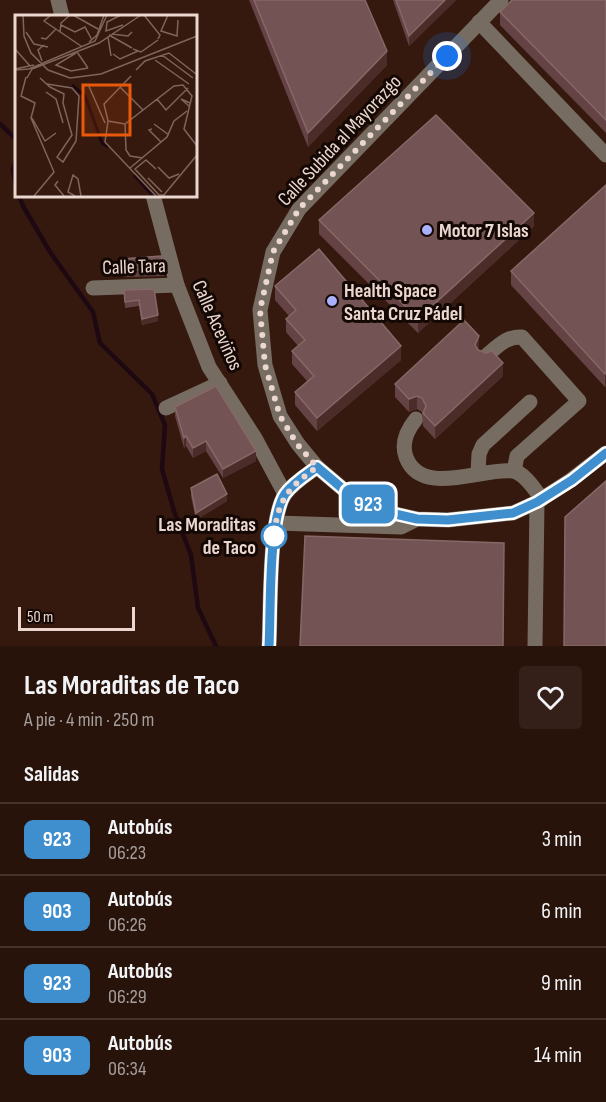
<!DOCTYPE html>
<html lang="es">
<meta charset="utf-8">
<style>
:root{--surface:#28130a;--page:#342018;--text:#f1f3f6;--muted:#a59e9c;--line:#44322b}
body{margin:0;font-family:"Sofia Sans Condensed",sans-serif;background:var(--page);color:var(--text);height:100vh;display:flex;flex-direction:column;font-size:22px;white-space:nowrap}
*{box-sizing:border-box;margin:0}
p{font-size:20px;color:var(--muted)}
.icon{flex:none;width:33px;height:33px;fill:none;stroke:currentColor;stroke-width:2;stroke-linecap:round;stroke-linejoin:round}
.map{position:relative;height:646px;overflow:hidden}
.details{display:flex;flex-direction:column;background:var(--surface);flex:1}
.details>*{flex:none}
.badge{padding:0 12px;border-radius:9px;font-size:21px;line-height:39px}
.scale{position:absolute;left:18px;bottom:15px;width:117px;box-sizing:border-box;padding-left:6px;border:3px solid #ebd7d0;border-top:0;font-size:16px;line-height:21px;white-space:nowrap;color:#ebd7d0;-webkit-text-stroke:4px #140804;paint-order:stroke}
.you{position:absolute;width:30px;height:30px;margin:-15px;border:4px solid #fff;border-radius:50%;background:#1a73e8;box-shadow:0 0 0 9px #1a73e833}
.map>.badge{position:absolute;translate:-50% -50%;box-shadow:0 0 0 3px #fff}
h2{padding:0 24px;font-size:22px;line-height:54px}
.round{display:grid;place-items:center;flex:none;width:63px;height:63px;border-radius:6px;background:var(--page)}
.headline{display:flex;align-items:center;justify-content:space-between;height:102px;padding:0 24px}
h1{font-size:28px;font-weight:700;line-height:45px}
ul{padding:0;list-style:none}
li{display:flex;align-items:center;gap:18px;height:72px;padding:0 24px;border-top:2px solid var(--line)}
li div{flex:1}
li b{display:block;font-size:22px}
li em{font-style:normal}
li .badge{min-width:66px;font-weight:700;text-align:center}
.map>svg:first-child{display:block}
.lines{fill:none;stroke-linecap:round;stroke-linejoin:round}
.stream{stroke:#1e0812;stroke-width:4.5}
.minor{stroke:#776c61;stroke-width:15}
.wall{fill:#654344}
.shaded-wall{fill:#4c2c28}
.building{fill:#735354;stroke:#866867;stroke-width:1.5}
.line-casing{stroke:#fff;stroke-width:14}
.line{stroke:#3f8fcf;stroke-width:9}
.walk{stroke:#ebd7d0;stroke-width:6;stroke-dasharray:0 10.8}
.poi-dot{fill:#a9b0fc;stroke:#140804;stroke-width:2}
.stop-dot{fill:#fff;stroke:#3f8fcf;stroke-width:3}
.labels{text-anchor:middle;stroke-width:6;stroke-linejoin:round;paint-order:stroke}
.street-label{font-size:20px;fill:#ebd7d0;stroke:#140804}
.poi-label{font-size:20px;font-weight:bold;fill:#ebd7d0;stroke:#140804;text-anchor:start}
.stop-label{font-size:20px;font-weight:bold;fill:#ebd7d0;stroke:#140804;text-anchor:end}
.inset-river{fill:none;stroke:#1e0812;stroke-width:3}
.inset-road{fill:none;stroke:#7e655c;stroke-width:1.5}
.view{fill:#e8590c;fill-opacity:0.15;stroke:#e8590c;stroke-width:3}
.inset-edge{fill:none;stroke:#ebd7d0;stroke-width:3}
</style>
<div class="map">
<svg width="606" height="646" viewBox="0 0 606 646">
<rect width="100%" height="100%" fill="#35190e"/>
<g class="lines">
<g class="stream">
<polyline points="0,124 16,139"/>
<polyline points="16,161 13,169 16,187"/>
<polyline points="19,195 23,206 50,252 93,312 100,343 152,394 165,425 162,469 174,511 191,555 198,608 216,646"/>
</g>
<g class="minor">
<polyline points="58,0 62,16"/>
<polyline points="501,0 299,209 273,252 260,310 265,365 280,416 298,444 317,467 343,489 377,510 417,519 448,520 513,513 537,502 571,480 606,453"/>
<polyline points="479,22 606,155"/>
<polyline points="153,195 177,285 209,367 255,438 285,494"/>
<polyline points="93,288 177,285"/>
<path d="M485,357C497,347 506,336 522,337L579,401L517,456L514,471"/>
<polyline points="166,408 220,383"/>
<path d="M416,419C407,430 401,443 406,457C421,498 483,467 513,471C525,473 535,490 542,499"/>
<polyline points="478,473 479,454 483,445 530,402"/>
<polyline points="276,523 401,527 417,519"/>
<path d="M269,646C271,612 268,520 285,494C293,483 306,475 317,467"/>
<polyline points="535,646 537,502"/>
</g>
</g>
<g class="wall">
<polygon points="249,0 365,0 387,65 308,147"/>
<polygon points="393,0 456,0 409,46"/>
<polygon points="606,0 606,133 500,25 500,12"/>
<polygon points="606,185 606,386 605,387 511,285 511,271"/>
<polygon points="319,220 534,226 418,333 319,234"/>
<polygon points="122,259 164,269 164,276 123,277"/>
<polygon points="275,286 401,360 317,431 295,405 295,392 307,381 292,364 292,351 298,346 286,332 286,319 289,316 275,300"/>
<polygon points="154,289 158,321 142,325 139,306 125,308 124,290"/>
<polygon points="478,350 503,376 435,439 423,426 422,412 417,409 409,412 395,397 395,384"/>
<polygon points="175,407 256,461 223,478 206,451 193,458 186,446 184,448 175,416"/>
<polygon points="191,488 227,501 196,520 191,496"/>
</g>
<g class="shaded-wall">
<polygon points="445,0 456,0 409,46 409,36"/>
<polygon points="387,51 387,65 308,147 308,133"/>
<polygon points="534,213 534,226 418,333 418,319"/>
<polygon points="158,315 158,321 142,325 142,319"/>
<polygon points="479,336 479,350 475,358 475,345"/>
<polygon points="401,346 401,360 317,431 317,418"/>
<polygon points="503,363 503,376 435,439 435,426"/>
<polygon points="606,373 606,386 605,387 605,374"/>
<polygon points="417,396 417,409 409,412 409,399"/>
<polygon points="186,436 186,446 184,448 184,438"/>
<polygon points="206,441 206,451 193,458 193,448"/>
<polygon points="256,451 256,461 223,478 223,469"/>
<polygon points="227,494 227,501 196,520 196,513"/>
</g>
<g class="building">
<polygon points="254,0 365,0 387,51 308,133"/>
<polygon points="396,0 445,0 409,36"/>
<polygon points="512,0 606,0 606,120 500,12"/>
<polygon points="436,115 534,213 418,319 319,220"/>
<polygon points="606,185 606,373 605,374 511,271"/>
<polygon points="319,249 401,346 317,418 295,392 314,376 292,351 305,340 286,319 296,310 275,286"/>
<polygon points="161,256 164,269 123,270 122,259"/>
<polygon points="154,289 158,315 142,319 139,300 125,302 124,290"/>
<polygon points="464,320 479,336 475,345 478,350 486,353 492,351 503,363 435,426 423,413 426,406 422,398 417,396 409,399 395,384"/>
<polygon points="216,386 256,451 223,469 206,441 193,448 186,436 184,438 175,407"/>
<polygon points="217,474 227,494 196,513 191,488"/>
<polygon points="606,481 606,646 564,646 565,517"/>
<polygon points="305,536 504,543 503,646 300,646"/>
</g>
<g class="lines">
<g class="line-casing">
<path id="line" d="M269,646C271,612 268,520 285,494C293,483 306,475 317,467L343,489L378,510L417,519L448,520L513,513L537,502L572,480L606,453"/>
</g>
<use href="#line" class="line"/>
<path class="walk" d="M274,536L273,539C279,500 284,491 317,467L297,444L280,416L265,365L260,310L273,252L299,209L447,56"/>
</g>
<g class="poi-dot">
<circle cx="427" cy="230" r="6"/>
<circle cx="332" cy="301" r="6"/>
</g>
<circle class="stop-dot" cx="274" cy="536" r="12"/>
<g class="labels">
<g class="street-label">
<text transform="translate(339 140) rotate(-47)" y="7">Calle Subida al Mayorazgo</text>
<text transform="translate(134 266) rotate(-2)" y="7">Calle Tara</text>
<text transform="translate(218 325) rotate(66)" y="7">Calle Aceviños</text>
</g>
<g class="poi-label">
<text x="439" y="237">Motor 7 Islas</text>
<text x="344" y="297">Health Space<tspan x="344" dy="23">Santa Cruz Pádel</tspan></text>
</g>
<g class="stop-label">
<text x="256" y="531">Las Moraditas<tspan x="256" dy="23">de Taco</tspan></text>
</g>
</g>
<g transform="translate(15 15)">
<rect width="182" height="182" fill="#35190e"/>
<path class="inset-river" d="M57,70L70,81L87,128L93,132M119,160L138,181"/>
<path class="inset-road" d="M8,0L9,21L16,38L33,55L55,63L86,59L182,21M36,0L29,6L66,31M58,0L83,14M106,0L92,7L91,16L108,10M129,0L145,20L143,24M153,0L146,16L162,21L163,5M46,10L60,17L70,12L77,25M11,17L19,29L33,32M45,17L46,8L55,0M97,19L113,21L117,17M94,20L117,33M93,22L96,41M26,23L31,24L41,14M74,27L82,20L89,0M0,34L15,51M118,34L126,37L143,25M62,37L73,53M61,38L41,50L56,56L73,53M98,39L105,44L123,36M147,40L178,63M140,45L174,69M27,46L23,35L29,30M0,54L19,50M0,55L14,54L80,26L92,0M121,55L130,46L154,38L181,59M116,61L89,89L93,106L110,109L159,71L168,70L177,81L169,114L182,131M11,62L6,81L20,88L16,103L39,157L19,181M12,63L17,54L84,28L126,0M25,63L35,72L49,79L48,88L57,120L42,142L48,147L61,126L64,81L57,73L32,69M73,69L90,108M105,72L128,95M31,77L41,84L48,108M142,84L151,95L173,73M174,91L166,84L175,88M17,103L30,126L41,118M93,106L90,127L141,181M110,109L111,135L115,141L128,143M139,109L154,120M137,114L134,115L146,127M143,152L154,163L164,159M115,153L152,122L159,106L172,96M141,154L131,145L120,154L144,180H149M133,163L147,177M43,166L40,170L49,181M60,181L53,177L58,160L63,164L66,181M148,181L182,140"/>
<path class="view" d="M68,70H115V120H68Z"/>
<rect width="182" height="182" class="inset-edge"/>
</g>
</svg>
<div class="scale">50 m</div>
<div class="you" style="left:447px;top:56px"></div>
<b class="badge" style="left:368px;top:504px;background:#3f8fcf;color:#fff">923</b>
</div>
<section class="details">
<div class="headline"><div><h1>Las Moraditas de Taco</h1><p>A pie · 4 min · 250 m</p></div><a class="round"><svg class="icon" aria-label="heart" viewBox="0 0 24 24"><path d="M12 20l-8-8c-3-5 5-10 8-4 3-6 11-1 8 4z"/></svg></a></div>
<h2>Salidas</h2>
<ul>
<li><span class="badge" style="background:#3f8fcf;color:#fff">923</span><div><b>Autobús</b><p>06:23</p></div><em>3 min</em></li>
<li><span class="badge" style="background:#3f8fcf;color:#fff">903</span><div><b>Autobús</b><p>06:26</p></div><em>6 min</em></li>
<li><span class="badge" style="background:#3f8fcf;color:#fff">923</span><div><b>Autobús</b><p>06:29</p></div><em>9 min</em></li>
<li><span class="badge" style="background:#3f8fcf;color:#fff">903</span><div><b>Autobús</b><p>06:34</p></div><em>14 min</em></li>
</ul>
</section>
